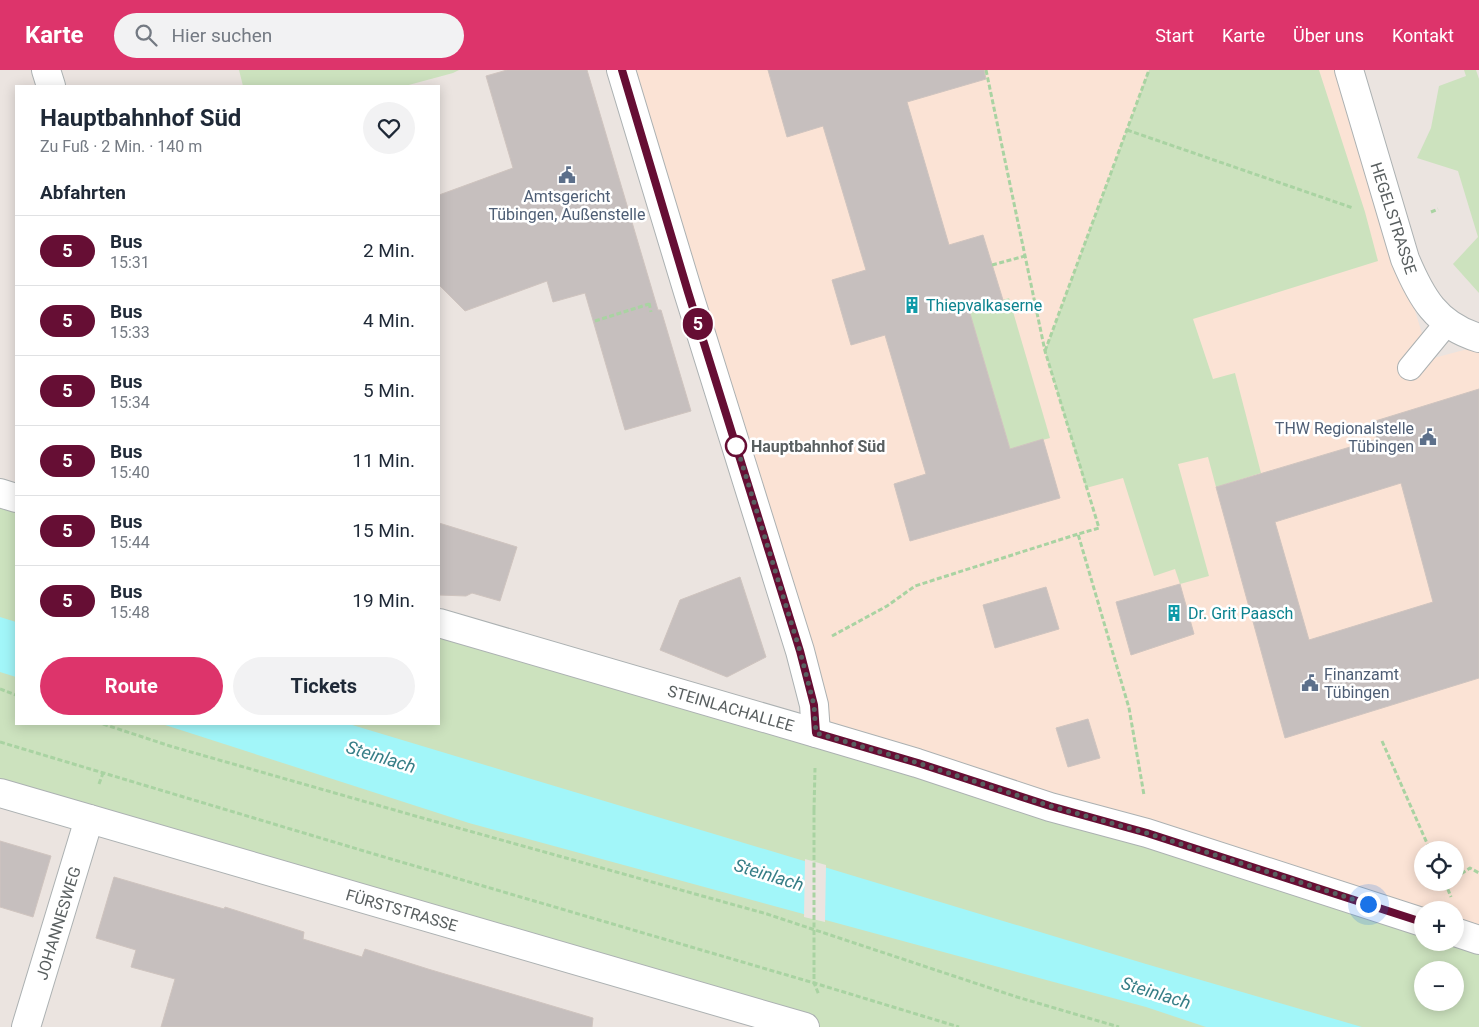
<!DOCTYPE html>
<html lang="de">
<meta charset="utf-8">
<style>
:root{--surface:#fff;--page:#f2f2f3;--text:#1f2937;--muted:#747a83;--line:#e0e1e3;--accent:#dd346b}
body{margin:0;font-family:Roboto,sans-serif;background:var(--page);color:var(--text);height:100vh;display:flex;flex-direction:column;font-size:19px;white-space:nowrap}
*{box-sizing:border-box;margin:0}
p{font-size:16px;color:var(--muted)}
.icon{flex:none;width:28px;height:28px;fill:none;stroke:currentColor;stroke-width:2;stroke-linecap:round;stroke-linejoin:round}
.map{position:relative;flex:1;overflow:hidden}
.details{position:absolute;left:15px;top:15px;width:425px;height:640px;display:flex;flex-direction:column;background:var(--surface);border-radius:0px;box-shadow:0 2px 12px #0003}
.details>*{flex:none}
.badge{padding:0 10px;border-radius:16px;font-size:18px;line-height:32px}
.controls{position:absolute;left:1414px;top:771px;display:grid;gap:10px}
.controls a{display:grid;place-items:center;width:50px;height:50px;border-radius:50%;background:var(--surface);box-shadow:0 2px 12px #0003;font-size:25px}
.you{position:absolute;width:25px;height:25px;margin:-12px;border:4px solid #fff;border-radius:50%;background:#1a73e8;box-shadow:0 0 0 8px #1a73e833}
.map>.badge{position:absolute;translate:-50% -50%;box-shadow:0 0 0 2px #fff}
h2{padding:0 25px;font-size:19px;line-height:45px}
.round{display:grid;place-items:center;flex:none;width:52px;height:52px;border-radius:26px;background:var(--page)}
.head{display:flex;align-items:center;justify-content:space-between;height:85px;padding:0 25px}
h1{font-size:24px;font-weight:700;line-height:38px}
.button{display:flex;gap:10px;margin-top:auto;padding:10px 25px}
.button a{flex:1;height:58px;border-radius:30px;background:var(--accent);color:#fff;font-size:20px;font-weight:700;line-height:58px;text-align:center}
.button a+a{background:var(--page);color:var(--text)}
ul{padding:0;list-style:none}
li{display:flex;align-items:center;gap:15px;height:70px;padding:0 25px;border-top:1px solid var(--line)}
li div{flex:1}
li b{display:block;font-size:19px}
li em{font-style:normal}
li .badge{min-width:55px;font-weight:700;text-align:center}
header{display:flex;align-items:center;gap:30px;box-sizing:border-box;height:70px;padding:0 25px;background:var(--accent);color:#fff}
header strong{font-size:24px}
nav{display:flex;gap:28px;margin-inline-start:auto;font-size:18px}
.search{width:350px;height:45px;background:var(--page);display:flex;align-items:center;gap:12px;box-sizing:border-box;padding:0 18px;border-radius:28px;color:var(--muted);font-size:19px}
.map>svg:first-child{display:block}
.commercial{fill:#fbe3d5;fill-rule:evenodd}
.green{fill:#cce2be;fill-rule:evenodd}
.water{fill:#a2f6f9}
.pier{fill:#ebe4e0}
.building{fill:#c6bfbe;stroke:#cfc4bf;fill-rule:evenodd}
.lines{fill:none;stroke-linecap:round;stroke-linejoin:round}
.lane-casing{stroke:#acb1b2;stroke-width:26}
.street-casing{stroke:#acb1b2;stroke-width:30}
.path{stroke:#a9d3a2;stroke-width:3;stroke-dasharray:5 2.5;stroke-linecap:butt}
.lane{stroke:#fff;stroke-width:24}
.street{stroke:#fff;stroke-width:28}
.path-bridge{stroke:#a9d3a2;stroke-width:3;stroke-dasharray:5 2.5;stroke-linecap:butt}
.line-casing{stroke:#fff;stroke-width:11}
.line{stroke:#660e34;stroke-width:8}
.walk{stroke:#595f60;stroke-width:5;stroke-dasharray:0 9}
.stop-dot{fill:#fff;stroke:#660e34;stroke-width:2.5}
.labels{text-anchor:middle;stroke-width:5;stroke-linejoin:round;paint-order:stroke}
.service-label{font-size:16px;fill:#4e5e75;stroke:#fff}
.street-label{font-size:16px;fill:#595f60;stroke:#fff}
.culture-label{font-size:16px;fill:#0d838f;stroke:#fff;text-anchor:start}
.stop-label{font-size:16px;font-weight:bold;fill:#595f60;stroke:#fff;text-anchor:start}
.water-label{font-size:18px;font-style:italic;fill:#377e87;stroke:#fff}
</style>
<header>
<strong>Karte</strong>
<div class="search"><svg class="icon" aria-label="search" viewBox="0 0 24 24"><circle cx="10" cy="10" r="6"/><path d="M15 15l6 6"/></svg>Hier suchen</div>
<nav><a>Start</a><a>Karte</a><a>Über uns</a><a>Kontakt</a></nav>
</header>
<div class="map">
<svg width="1479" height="957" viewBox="0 0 1479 957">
<rect width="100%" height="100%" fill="#ebe4e0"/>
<path class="commercial" d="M635,0H1340L1430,289L1479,276V860L1455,852V840H1422L830,656L815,585ZM1422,780H1455V812H1422Z"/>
<g class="green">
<polygon points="239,0 459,0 453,3 405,16 243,16"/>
<polygon points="1149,0 1319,0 1365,142 1378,191 1193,249 1213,309 1235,303 1261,403 1216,417 1208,387 1178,394 1209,506 1180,514 1175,499 1154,506 1123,408 1086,418 1045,281"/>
<polygon points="1464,0 1476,0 1479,9 1479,223 1453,194 1478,167 1458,101 1417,88 1431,58 1439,16 1466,6"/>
<polygon points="1009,228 1050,368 1010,379 969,240"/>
<path d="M0,423L16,428V654H439V553L1422,852V872H1455L1479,870V957H807L0,723ZM1422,900H1455V932H1422Z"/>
</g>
<g class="water">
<polygon points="0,547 16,552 16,607 0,602"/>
<polygon points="162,654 349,654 1146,894 1362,957 1206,957 1146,937 469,753"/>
</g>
<polygon class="pier" points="805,789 826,795 825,852 804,847"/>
<g class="building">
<polygon points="507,0 587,0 658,240 661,240 691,341 625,360 585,223 553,232 547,211 465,241 439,215 439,125 513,98 486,6"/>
<polygon points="768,0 984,0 986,9 907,32 949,175 983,165 1003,230 969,240 1010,379 1043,369 1060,428 910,471 894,414 926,404 885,265 851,275 832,210 866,200 823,56 787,67"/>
<path d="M1479,319V608L1285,668L1216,417L1377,369L1372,352ZM1401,413L1433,532L1309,570L1275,452Z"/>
<polygon points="439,453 517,477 500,531 472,523 466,526 439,525"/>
<polygon points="740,507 766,587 727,607 660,580 680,530"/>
<polygon points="1180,514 1194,564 1131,585 1116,532"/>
<polygon points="1046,517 1059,559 995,578 983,535"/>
<polygon points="1088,649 1100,688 1068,697 1056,658"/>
<polygon points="0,771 51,786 33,847 0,837"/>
<polygon points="114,807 224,839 225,837 304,862 303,869 362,887 365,879 428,899 593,948 592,957 161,957 175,909 131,897 136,880 96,868"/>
</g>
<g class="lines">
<g class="lane-casing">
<polyline id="lane" points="1410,298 1447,253"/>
</g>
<g class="street-casing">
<g id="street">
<polyline points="46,0 51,16"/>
<polyline points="621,0 688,222 800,581 814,635 816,663"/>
<path d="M1349,0L1405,189C1421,227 1436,255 1479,268"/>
<polyline points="0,423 16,428"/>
<polyline points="439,553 816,663 917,693 1050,737 1147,763 1422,852"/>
<polyline points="0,723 805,957"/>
<polyline points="1455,862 1479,870"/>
<polyline points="26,957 89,749"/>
</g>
</g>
<g class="path">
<polyline points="986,0 1045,281 1099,458 1078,464 1129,638 1144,725"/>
<polyline points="1127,60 1353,138"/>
<polyline points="1431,142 1438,139"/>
<polyline points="992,195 1025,186"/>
<polyline points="649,233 651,242"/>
<polyline points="595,251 649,234"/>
<polyline points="1045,281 1149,0"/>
<polyline points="832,566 887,536 915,516 1078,464"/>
<polyline points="0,619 16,625"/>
<polyline points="103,654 170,676 426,749 767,844 1017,927 1119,957"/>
<polyline points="1382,671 1430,780"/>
<polyline points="0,672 374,784 814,913 959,957"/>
<polyline points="99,714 103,703"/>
<polyline points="814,740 815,698"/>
<polyline points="1455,808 1470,798 1479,803"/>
<polyline points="1445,812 1451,827"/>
<polyline points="814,904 814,913 819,925"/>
</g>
<use href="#lane" class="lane"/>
<use href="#street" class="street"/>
<polyline class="path-bridge" points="814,740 814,904"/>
</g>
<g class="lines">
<g class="line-casing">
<polyline id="line" points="622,0 688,222 800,581 814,635 816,663 918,693 1050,736 1147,763 1422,852"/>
</g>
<use href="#line" class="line"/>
<polyline class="walk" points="736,376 736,374 800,581 814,635 816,663 918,693 1050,736 1147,763 1368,834"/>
</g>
<defs>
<g id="civic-bare" transform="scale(1.35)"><path d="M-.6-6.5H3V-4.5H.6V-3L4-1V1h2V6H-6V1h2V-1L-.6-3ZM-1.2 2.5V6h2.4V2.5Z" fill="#5c6f8a" stroke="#fff" stroke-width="2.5" paint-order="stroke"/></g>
<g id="building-bare" transform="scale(1.35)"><path d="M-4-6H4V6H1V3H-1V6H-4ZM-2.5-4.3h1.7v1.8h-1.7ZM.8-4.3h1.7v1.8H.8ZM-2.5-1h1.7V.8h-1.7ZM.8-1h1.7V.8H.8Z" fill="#0f9aa8" stroke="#fff" stroke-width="2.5" paint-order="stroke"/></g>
</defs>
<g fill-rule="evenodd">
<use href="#civic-bare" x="567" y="105"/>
<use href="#building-bare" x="912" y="235"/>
<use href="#civic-bare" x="1428" y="367"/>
<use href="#building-bare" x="1174" y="543"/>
<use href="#civic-bare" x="1310" y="613"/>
</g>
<circle class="stop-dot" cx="736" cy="376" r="10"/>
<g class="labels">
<g class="service-label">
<text x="567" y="132">Amtsgericht<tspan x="567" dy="18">Tübingen, Außenstelle</tspan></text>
<text x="1414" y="364" text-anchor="end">THW Regionalstelle<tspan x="1414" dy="18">Tübingen</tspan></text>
<text x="1324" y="610" text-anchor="start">Finanzamt<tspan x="1324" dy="18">Tübingen</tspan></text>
</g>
<g class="street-label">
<text transform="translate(1394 148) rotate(72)" y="6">HEGELSTRASSE</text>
<text transform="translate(731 638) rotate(16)" y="6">STEINLACHALLEE</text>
<text transform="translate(402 840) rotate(16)" y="6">FÜRSTSTRASSE</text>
<text transform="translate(58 853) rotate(-73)" y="6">JOHANNESWEG</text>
</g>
<g class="culture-label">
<text x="926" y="241">Thiepvalkaserne</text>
<text x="1188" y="549">Dr. Grit Paasch</text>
</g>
<g class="stop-label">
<text x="751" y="382">Hauptbahnhof Süd</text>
</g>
<g class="water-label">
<text transform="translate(381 687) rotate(17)" y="6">Steinlach</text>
<text transform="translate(769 805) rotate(17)" y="6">Steinlach</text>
<text transform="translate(1156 923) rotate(17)" y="6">Steinlach</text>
</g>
</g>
</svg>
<div class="controls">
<a><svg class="icon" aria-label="locate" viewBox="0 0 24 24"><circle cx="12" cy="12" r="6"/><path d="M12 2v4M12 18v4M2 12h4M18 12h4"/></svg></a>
<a>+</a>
<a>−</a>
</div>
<div class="you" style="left:1368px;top:834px"></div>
<b class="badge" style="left:698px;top:254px;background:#660e34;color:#fff">5</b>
<section class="details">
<div class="head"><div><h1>Hauptbahnhof Süd</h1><p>Zu Fuß · 2 Min. · 140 m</p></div><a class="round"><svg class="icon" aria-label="heart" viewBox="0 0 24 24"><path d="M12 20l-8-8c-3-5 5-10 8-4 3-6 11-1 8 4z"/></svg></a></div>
<h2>Abfahrten</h2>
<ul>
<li><span class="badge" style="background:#660e34;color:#fff">5</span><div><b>Bus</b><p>15:31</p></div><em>2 Min.</em></li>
<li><span class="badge" style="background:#660e34;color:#fff">5</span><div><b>Bus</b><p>15:33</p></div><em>4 Min.</em></li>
<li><span class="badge" style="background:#660e34;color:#fff">5</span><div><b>Bus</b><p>15:34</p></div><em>5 Min.</em></li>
<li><span class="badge" style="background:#660e34;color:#fff">5</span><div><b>Bus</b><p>15:40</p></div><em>11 Min.</em></li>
<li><span class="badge" style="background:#660e34;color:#fff">5</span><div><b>Bus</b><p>15:44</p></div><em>15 Min.</em></li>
<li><span class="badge" style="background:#660e34;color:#fff">5</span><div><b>Bus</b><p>15:48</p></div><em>19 Min.</em></li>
</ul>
<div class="button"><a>Route</a><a>Tickets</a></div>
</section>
</div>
